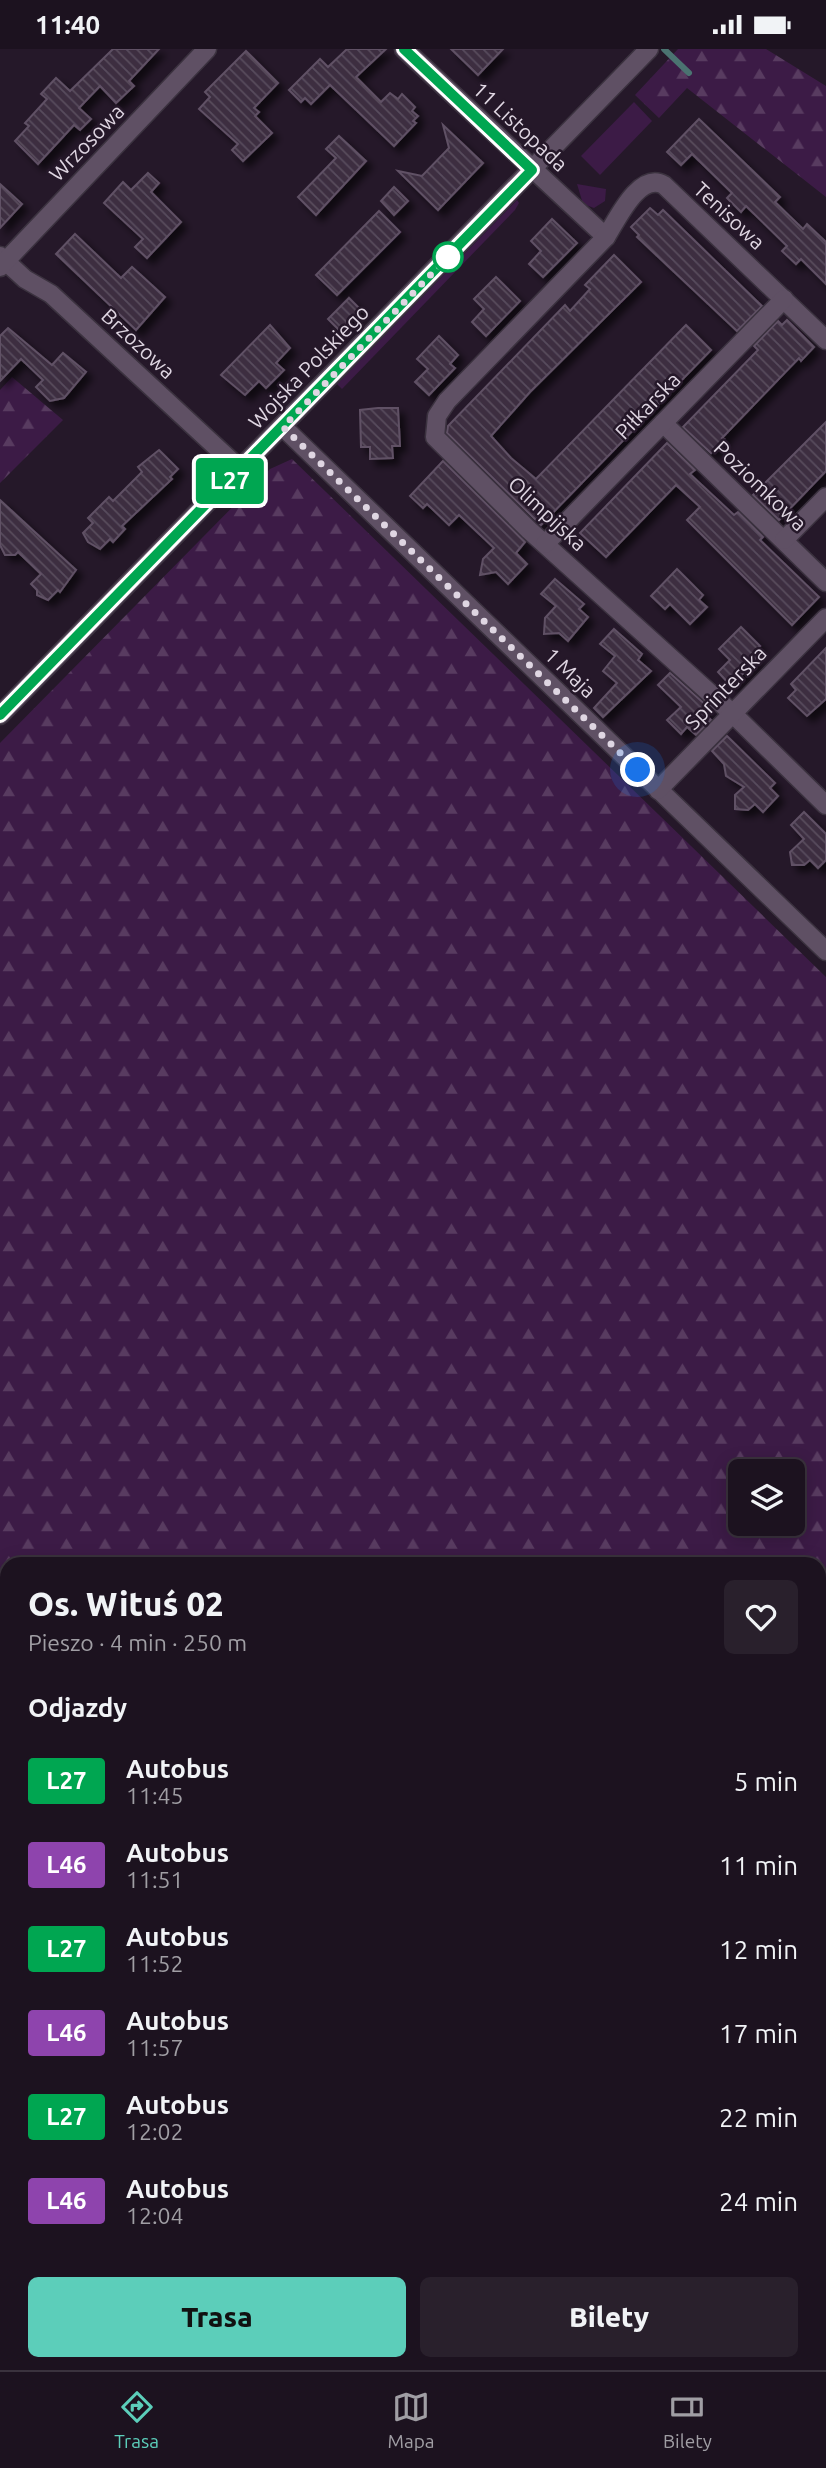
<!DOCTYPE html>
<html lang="pl">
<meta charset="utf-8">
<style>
:root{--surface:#1c121f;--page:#29202c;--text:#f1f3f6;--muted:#a09ea4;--line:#3a323d;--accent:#5cceba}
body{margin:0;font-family:Ubuntu,sans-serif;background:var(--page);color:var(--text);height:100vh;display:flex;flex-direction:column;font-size:26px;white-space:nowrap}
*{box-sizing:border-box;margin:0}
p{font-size:23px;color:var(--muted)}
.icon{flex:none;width:38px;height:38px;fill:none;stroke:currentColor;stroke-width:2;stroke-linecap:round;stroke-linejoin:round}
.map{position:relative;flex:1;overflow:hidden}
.panel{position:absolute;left:0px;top:1508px;width:826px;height:814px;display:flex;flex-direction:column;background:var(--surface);border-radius:21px 21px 0 0;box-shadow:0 4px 18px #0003,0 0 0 2px var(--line)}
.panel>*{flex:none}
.badge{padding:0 14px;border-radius:5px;font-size:24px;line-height:46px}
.buttons{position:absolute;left:728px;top:1410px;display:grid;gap:14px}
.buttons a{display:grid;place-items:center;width:77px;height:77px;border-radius:10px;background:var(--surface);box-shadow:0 4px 18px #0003,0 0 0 2px var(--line);font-size:35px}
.you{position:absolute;width:35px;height:35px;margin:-18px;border:5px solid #fff;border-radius:50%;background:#1a73e8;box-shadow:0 0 0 10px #1a73e833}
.map>.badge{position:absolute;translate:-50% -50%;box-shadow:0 0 0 4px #fff}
h2{padding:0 28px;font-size:26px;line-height:63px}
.round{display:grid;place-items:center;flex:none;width:74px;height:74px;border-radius:10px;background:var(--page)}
.headline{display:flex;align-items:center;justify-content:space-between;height:119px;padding:0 28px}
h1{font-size:33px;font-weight:800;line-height:52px}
.button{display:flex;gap:14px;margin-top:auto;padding:14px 28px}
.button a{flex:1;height:80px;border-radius:10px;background:var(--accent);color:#111;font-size:28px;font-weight:800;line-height:80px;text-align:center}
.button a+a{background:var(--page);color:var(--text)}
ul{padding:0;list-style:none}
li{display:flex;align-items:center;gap:21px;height:84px;padding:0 28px}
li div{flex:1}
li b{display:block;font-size:26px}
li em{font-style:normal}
li .badge{min-width:77px;font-weight:700;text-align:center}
.status{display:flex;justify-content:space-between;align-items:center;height:49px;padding:0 35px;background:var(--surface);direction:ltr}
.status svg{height:19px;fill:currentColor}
.tab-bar{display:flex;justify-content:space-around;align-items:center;height:98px;border-top:2px solid var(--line);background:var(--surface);font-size:19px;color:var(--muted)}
.tab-bar a{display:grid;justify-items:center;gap:4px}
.tab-bar .on{color:var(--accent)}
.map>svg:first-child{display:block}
.grass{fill:#3c1b46}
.forest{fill:url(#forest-firs);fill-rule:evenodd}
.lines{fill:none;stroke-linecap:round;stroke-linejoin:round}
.stream{stroke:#4b7371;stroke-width:6}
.building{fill:url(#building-back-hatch);stroke:#605165;stroke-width:2;filter:url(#shadow)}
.street-casing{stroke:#3b323f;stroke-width:21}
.street{stroke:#5f5064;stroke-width:18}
.line-casing{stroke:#fff;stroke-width:16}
.line{stroke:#00a651;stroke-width:10}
.walk{stroke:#dfd6e2;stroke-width:7;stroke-dasharray:0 12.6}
.stop-dot{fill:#fff;stroke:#00a651;stroke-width:3.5}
.labels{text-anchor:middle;stroke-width:5;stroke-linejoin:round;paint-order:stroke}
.street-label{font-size:21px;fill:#dfd6e2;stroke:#251829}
</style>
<div class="status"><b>11:40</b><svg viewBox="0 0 49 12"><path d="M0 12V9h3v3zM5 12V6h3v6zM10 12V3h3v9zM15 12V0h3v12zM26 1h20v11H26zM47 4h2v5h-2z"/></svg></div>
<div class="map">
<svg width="826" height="2321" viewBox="0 0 826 2321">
<defs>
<pattern id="forest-firs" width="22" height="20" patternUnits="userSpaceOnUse" patternTransform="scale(1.75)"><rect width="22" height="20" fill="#3c1b46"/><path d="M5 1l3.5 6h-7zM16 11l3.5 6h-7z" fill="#583b60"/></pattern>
<pattern id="building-back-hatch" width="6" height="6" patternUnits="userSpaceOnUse" patternTransform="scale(1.75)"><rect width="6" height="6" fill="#3c2e41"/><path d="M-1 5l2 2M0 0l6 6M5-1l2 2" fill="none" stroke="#584c5c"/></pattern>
<filter id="shadow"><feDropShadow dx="6" dy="6" stdDeviation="3.5" flood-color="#0009"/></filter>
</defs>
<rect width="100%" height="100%" fill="#251829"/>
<g class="grass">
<polygon points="634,53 652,72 600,126 581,107"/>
<polygon points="577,135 606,140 605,152 594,159 583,155"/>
<polygon points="517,151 519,154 515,161 342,340 337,335"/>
</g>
<g class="forest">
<polygon points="678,0 766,0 826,37 826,148 687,39 659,69 635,46"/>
<polygon points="12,328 63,371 0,434 0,341"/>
<path d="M292,410L826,928V2321H16L10,2315H819V1516H7V2312L0,2306V694L270,420ZM740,1423H793V1475H740Z"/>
</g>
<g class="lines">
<polyline class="stream" points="664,0 689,24"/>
</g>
<g class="building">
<polygon points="113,0 159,0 129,32 134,37 116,54 100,37 79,59 91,70 80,81 74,76 38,115 15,92 29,77 25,74 47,50 41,45 56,29 70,42"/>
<polygon points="347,0 386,0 356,28 381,53 390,44 398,50 402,45 415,58 412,62 418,67 413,72 416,74 394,97 330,36 311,55 305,49 301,53 289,41 320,10 328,18"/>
<polygon points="451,0 503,0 478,26"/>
<polygon points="246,2 278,34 254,59 259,63 255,67 272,84 243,112 232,101 238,95 199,60 210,48 205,43"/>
<polygon points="699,70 780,148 775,153 803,180 807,175 826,193 826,235 801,210 796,215 782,202 787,197 746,157 741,163 727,149 732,144 692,105 681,116 667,103"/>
<polygon points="443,76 483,114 438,161 398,122 422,127 449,99"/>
<polygon points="339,87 366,112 316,166 298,148 336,109 326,100"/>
<polygon points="148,124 159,134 151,143 181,173 147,209 135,198 143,190 104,154 123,133 131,141"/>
<polygon points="0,135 22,155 0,179"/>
<polygon points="394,138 408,152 394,166 381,152"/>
<polygon points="650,159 658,166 663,161 762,257 737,282 637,188 639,186 631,178"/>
<polygon points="379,162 400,183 337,246 316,226"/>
<polygon points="552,170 577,194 543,228 529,215 541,202 531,192"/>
<polygon points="75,185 121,229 132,218 165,248 136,281 56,205"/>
<polygon points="614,206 641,233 530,343 491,387 511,409 536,430 686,276 711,301 541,476 447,384 448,377 565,256 570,262 590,240 585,236"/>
<polygon points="496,228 520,252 486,287 472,273 484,260 474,250"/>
<polygon points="349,249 360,260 340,282 328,270"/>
<polygon points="787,271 814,298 801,312 799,309 722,389 724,390 711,404 683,378 758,301 754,297 778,272 782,276"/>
<polygon points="270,276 290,299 276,314 284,321 266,339 259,332 245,346 221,326"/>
<polygon points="8,279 52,316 63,304 86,323 64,349 50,352 36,338 43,331 21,310 0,332 0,287"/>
<polygon points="439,287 458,306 450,315 455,319 429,346 415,333 428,320 417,310"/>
<polygon points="378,359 398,359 400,397 392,397 393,409 370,410 370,398 361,398 360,361"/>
<polygon points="826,373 826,422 779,471 753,446"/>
<polygon points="667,394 695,421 690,425 734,466 738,463 763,488 760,491 819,548 792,576 687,471 700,458 676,436 606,508 580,484"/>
<polygon points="159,401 178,420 170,428 172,430 122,477 125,480 113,493 110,490 100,500 88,493 83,484 93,474 88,469 109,448 113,452 142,423 138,418"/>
<polygon points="443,412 525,493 516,504 527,515 508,535 496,523 480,526 483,510 494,499 459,466 449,476 427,455 423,459 410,447"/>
<polygon points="0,451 76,521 60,543 58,541 48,551 37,546 37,541 31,535 41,525 18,503 15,506 5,506 0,496"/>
<polygon points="677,520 703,546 699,551 707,558 690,575 670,555 665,560 651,547"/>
<polygon points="555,530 584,555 579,560 588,568 568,592 559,584 544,585 545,569 556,557 541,545"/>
<polygon points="741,578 760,597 752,605 757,610 731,637 718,623 730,611 719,600"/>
<polygon points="614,580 642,605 638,611 651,622 603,668 594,659 617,634 603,622 615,607 600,595"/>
<polygon points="826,599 826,650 807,667 788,649 796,641 791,635"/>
<polygon points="670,624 708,658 703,663 711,671 696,686 687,678 681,685 667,671 681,658 658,636"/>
<polygon points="727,687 775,734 770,739 778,747 763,763 755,755 748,761 735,760 735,746 744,738 726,727 724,715 712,702"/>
<polygon points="804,763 826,785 826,811 818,819 810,811 804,816 792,816 790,803 804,790 791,776"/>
</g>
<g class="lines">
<g class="street-casing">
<g id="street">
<polyline points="404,0 606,188"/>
<polyline points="0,207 25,230 51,245 241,421"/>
<polyline points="0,218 207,0"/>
<path d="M826,291L664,136C639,122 617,171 606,188L447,352L437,367L435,388L529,481L733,665L826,756"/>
<polyline points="663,374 826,533"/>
<polyline points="283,378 826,902"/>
<polyline points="784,491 826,448"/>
<polyline points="545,495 784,250"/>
<polyline points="0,666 649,0"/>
<polyline points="658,741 826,569"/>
<polyline points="819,1565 826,1555"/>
<polyline points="305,2321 309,2315"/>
</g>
</g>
<use href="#street" class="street"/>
</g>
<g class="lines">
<g class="line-casing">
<polyline id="line" points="0,666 532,121 404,0"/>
</g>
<use href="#line" class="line"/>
<polyline class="walk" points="448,208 283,378 638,721"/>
</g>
<circle class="stop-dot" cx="448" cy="208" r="14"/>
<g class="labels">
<g class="street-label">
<text transform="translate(520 78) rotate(43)" y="7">11 Listopada</text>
<text transform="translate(87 94) rotate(-46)" y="7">Wrzosowa</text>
<text transform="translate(729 167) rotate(43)" y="7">Tenisowa</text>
<text transform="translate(138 295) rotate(43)" y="7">Brzozowa</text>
<text transform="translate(309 318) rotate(-46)" y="7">Wojska Polskiego</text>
<text transform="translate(648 357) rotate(-46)" y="7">Piłkarska</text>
<text transform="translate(760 437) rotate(44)" y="7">Poziomkowa</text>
<text transform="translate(547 465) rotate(43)" y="7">Olimpijska</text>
<text transform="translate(570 624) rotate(44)" y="7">1 Maja</text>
<text transform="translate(726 639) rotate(-46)" y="7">Sprinterska</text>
</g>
</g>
</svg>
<div class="buttons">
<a><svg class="icon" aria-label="layers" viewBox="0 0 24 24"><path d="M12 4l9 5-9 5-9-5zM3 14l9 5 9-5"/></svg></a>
</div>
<div class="you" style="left:638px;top:721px"></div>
<b class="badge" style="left:230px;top:432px;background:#00a651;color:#fff">L27</b>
<section class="panel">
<div class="headline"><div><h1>Os. Wituś 02</h1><p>Pieszo · 4 min · 250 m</p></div><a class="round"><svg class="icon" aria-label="heart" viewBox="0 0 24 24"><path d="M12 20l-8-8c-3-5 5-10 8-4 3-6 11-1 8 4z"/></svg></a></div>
<h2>Odjazdy</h2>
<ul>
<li><span class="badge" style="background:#00a651;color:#fff">L27</span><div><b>Autobus</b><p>11:45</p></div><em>5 min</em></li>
<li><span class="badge" style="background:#8e44ad;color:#fff">L46</span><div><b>Autobus</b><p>11:51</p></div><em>11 min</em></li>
<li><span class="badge" style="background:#00a651;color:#fff">L27</span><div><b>Autobus</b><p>11:52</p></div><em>12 min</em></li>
<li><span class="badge" style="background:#8e44ad;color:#fff">L46</span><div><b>Autobus</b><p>11:57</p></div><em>17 min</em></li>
<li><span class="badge" style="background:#00a651;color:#fff">L27</span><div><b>Autobus</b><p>12:02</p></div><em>22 min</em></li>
<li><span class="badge" style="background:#8e44ad;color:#fff">L46</span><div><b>Autobus</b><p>12:04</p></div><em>24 min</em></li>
</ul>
<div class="button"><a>Trasa</a><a>Bilety</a></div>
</section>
</div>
<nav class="tab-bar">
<a class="on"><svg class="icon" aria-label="directions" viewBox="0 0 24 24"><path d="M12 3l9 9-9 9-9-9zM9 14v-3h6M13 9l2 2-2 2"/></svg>Trasa</a>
<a><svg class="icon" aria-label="map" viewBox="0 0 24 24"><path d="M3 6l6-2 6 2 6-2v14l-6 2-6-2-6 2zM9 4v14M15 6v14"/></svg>Mapa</a>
<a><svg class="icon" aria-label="tickets" viewBox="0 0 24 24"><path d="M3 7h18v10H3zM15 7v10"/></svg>Bilety</a>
</nav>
